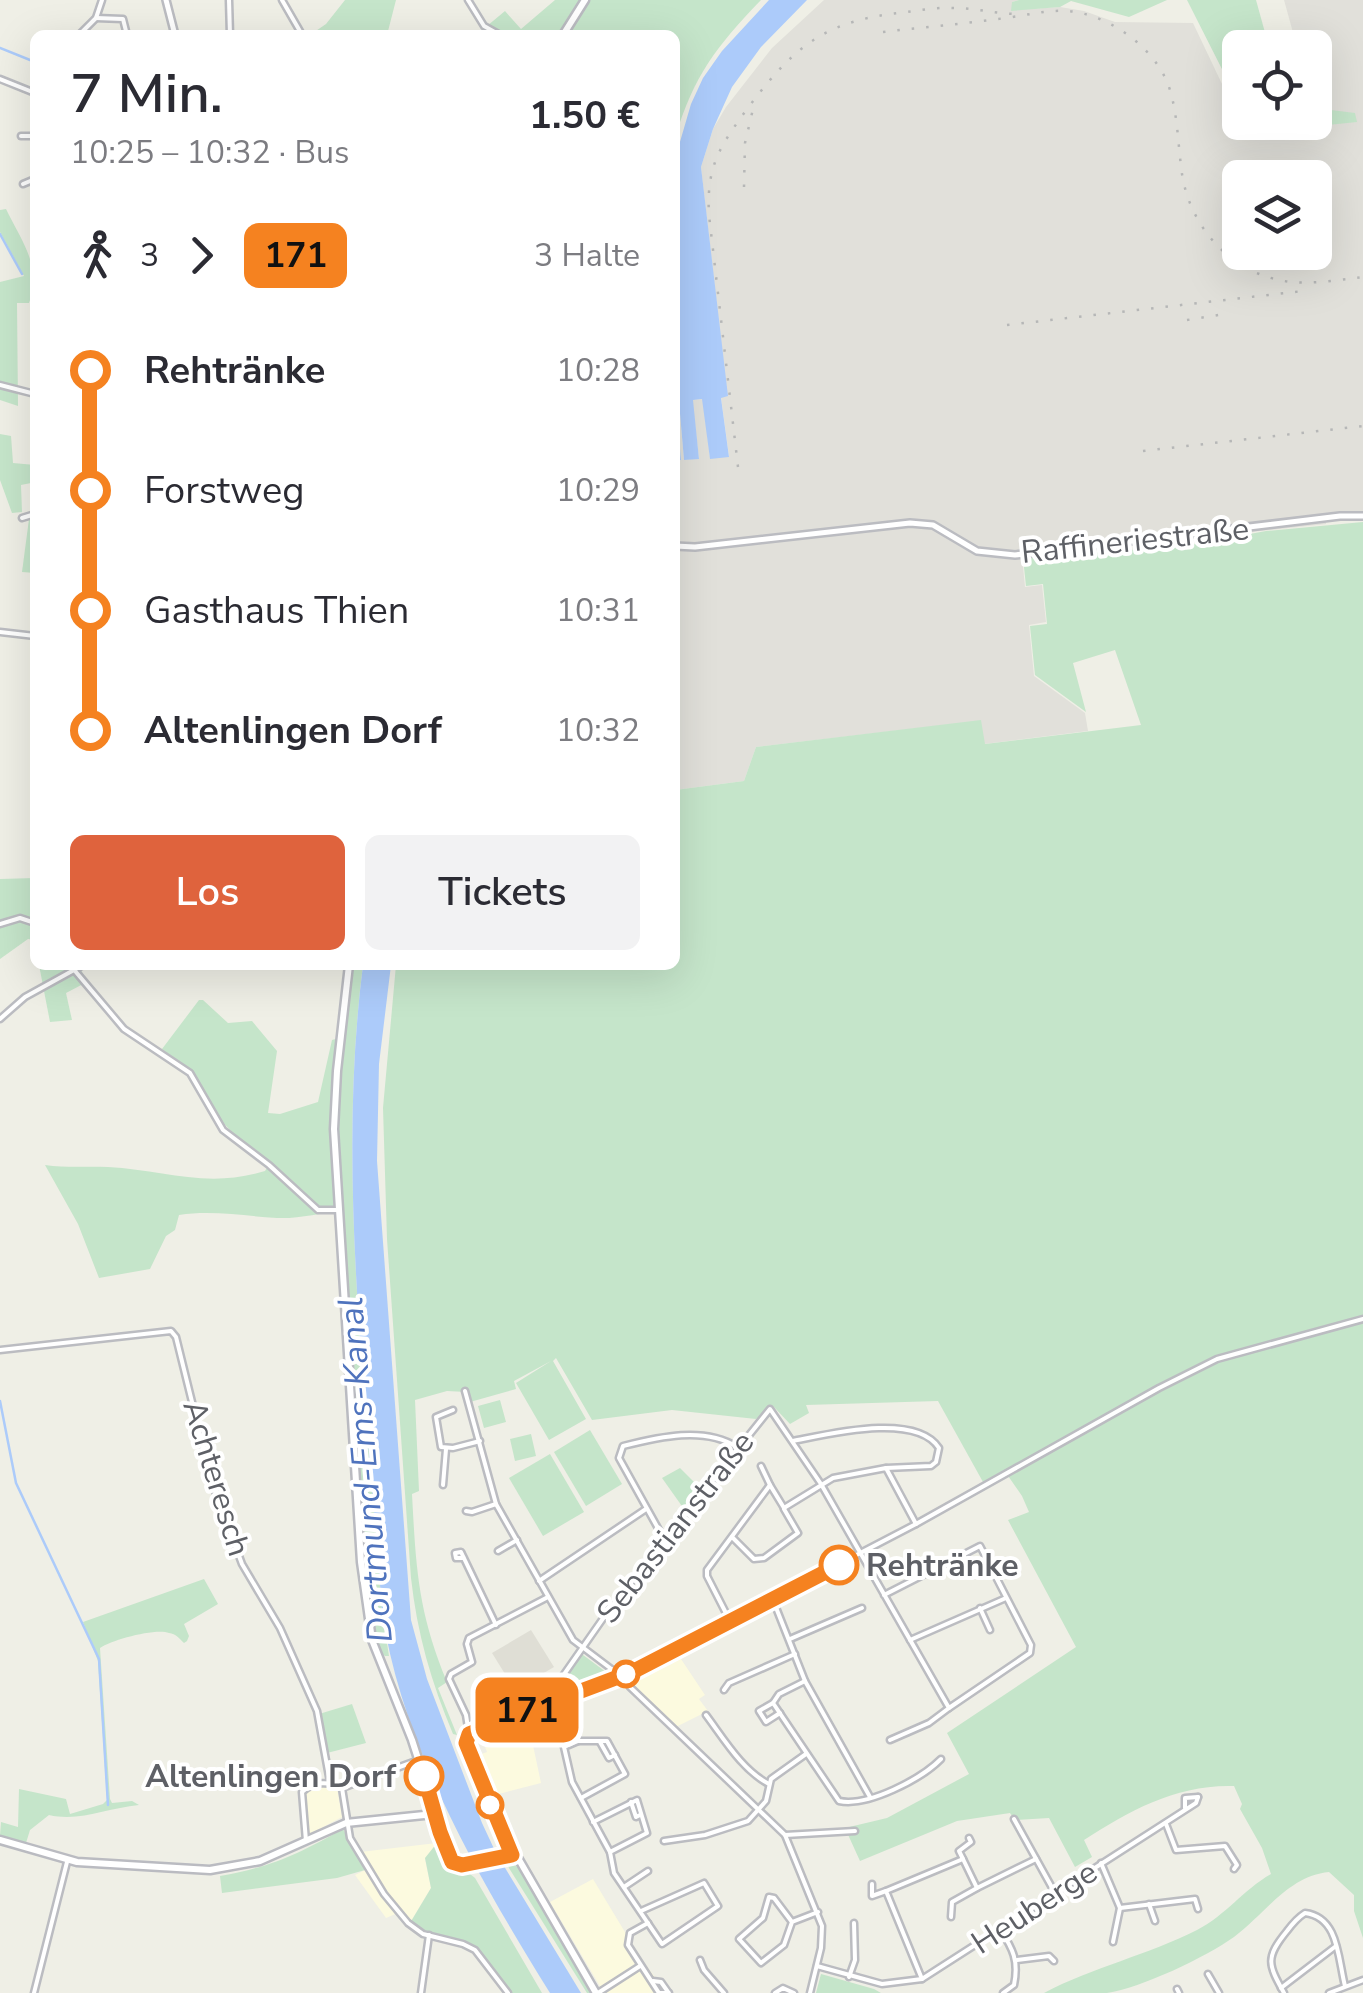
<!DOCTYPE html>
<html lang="de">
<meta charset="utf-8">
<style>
:root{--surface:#fff;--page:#f2f2f3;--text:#2b2b33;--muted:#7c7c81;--accent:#df633d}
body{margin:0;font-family:"Nunito Sans",sans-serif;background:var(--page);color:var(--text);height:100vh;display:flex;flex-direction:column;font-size:38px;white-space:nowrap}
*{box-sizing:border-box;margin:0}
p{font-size:32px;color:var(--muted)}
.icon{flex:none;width:55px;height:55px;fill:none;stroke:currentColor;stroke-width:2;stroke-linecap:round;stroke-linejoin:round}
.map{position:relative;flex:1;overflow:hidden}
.drawer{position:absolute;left:30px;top:30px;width:650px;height:940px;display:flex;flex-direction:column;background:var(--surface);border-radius:15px;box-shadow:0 10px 40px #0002}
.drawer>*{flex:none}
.badge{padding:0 20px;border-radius:15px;font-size:35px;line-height:65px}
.tools{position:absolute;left:1222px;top:30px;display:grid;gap:20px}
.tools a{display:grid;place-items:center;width:110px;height:110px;border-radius:15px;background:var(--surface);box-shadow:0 10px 40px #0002;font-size:50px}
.map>.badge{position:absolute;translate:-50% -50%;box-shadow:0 0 0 5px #fff}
.legs{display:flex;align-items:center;gap:15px;height:110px;padding:0 40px;font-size:32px}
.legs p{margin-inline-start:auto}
.headline{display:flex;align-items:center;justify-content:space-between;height:170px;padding:0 40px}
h1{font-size:55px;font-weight:600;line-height:75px}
.cta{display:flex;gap:20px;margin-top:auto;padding:20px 40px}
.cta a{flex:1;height:115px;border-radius:15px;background:var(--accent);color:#fff;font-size:40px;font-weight:600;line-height:115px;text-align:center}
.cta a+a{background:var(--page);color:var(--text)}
ul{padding:0 40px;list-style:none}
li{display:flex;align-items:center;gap:35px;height:120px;font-size:38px}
li i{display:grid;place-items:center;width:15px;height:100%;margin:0 12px;background:currentColor}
li i::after{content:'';width:25px;height:25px;margin:-12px;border:8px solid;border-radius:50%;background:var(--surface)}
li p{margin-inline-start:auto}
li:first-child i{background:linear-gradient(#0000 50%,currentColor 0)}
li:last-child i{background:linear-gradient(currentColor 50%,#0000 0)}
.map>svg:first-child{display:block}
.commercial{fill:#fcfadf}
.industrial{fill:#e1e0da;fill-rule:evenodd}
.education{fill:#dfded5}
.green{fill:#c5e5ca}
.water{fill:#accbfa}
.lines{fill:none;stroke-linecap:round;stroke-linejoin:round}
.stream{stroke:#accbfa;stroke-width:2.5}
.minor-casing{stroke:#bbbcc1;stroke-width:9}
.tertiary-casing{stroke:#bbbcc1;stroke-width:10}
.secondary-casing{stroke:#babbc1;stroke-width:11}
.minor{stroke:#fff;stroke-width:4}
.tertiary{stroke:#fff;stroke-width:5}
.secondary{stroke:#fff;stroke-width:6}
.rail{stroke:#b6b7b7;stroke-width:2.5;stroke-dasharray:2.5 12;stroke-linecap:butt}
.line-1-casing{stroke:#fff;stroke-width:22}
.line-1{stroke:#f58220;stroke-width:15}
.stop-1-dot{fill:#fff;stroke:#f58220;stroke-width:5}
.labels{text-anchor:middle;stroke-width:8;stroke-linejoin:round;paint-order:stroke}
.street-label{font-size:32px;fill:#5e6066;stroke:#fff}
.stop-label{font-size:32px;font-weight:bold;fill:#5e6066;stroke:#fff;text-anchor:start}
.water-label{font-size:35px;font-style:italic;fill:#4f73bd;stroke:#fff}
</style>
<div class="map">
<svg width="1363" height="1993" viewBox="0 0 1363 1993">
<rect width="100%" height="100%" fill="#efefe6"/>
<g class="commercial">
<polygon points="677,1653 705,1695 699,1699 708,1711 676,1727 628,1679"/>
<polygon points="485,1731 491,1746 530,1731 541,1783 491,1796 476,1756 487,1752 480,1734"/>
<polygon points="325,1785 337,1788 342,1817 308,1835 304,1794 308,1789"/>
<polygon points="437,1843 425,1859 431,1888 410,1923 400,1912 386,1918 355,1875 365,1870 367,1865 360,1852"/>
<polygon points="593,1879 640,1957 667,1993 604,1993 550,1902"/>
</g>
<path class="industrial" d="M824,0H1019L1012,2V10L1060,7L1084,11L1115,22L1193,23L1222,84L1240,87V122H1315V48L1297,47L1284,0H1363V512L1326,513V524L1022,556L1025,587L1042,585L1046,622L1029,625L1034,676L1085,713L1088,731L984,744L979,721L756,747L744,781L675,790V461L681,460L676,402H679L684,460L699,458L692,400L703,399L710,458L729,456L721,397L727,395L701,167L713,129L726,107L772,48ZM1240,178H1315V252H1240Z"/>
<polygon class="education" points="531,1630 554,1667 515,1690 492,1653"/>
<g class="green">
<polygon points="345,0 396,0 387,35 310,35 326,24"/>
<path d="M555,0H761C716,47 694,75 675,138V35H509L487,26L505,11L521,29Z"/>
<polygon points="1019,0 1167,0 1129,17 1071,1 1060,7 1011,11 1012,2"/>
<polygon points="1187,0 1256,0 1269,47 1240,48 1240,82 1228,81"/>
<polygon points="1315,108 1355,113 1357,122 1261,132 1260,123 1315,122"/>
<path d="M6,209C22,242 43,268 29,303H17L18,406L0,400V282L24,276L0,232V210Z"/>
<polygon points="0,434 11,436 13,463 35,465 35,493 31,483 21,485 22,512 12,513 0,480"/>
<polygon points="35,518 35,573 22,572 29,519"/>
<path d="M1363,522V1938L1354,1911V1895L1329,1872C1288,1876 1265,1914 1234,1937C1206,1957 1141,1988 1107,1993C1087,1993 1064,1993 1044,1993C1093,1967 1148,1955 1197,1930C1226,1915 1243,1890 1271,1874L1262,1848L1240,1809L1242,1804L1234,1786C1178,1784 1130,1810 1084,1840L1092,1857L1075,1867L1049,1818L1015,1820L1010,1813L957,1821L860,1861L845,1828L887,1818L969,1774L947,1733L1076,1647L1008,1520L1029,1512L1022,1496L1004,1470L983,1482L938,1401L806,1405L809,1413L790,1424L773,1406L756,1419L672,1410L592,1420L556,1358L553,1361L586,1419L549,1440L516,1383L551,1361L514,1381L516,1389L470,1402L466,1392L447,1391L415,1400L419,1491L412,1494C416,1569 418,1612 447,1682L438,1688L457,1735L453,1734C431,1682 417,1633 411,1578L387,1239L383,1108L396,965H675V790L744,781L756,747L981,720L985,744L1141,725L1115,650L1073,663L1086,712L1035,675L1030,626L1047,624L1043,584L1026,586L1023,558L1184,546L1266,531Z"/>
<polygon points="35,878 35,940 28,939 0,959 0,879"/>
<polygon points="39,965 80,965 59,980 81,970 87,982 66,993 72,1020 50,1022"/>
<path d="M351,965H363C336,1174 367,1401 382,1611L389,1656H385L379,1651L365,1562L342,1211C321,1213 298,1219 277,1218C244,1216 212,1210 179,1215L175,1230L166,1236L150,1269L99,1278L78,1224L45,1165C66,1168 86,1166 108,1167C164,1170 207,1189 265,1171L268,1166C261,1148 240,1142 228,1128C202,1099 196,1074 162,1049L199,1000H203L228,1023L252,1021L277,1051L268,1113L280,1114L318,1102L332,1040L343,1037Z"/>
<polygon points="500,1400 506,1422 484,1428 478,1406"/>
<polygon points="590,1430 622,1484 586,1506 554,1452"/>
<polygon points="531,1434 536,1456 515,1461 510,1439"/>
<polygon points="550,1454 584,1512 543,1536 509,1478"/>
<polygon points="680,1468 700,1488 684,1509 662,1478"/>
<path d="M204,1579L218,1604L184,1624L189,1636L187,1641L184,1643C179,1638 176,1634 169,1633C155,1628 112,1640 100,1648L110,1799L112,1803L132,1801L139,1805C107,1808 80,1822 49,1815L30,1830L26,1843L0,1835L1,1822L18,1827L19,1789L66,1799L70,1814L103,1804L107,1800L98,1661L83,1622Z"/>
<polygon points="579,1652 606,1672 603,1680 571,1689 565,1675"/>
<polygon points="352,1704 366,1743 327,1753 319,1714"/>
<path d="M343,1829L365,1870L337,1878L222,1893L220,1876C272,1867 298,1854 343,1829Z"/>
<path d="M437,1843C443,1857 447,1872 465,1870L475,1878L542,1993H508L470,1946L425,1934L410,1923L431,1888L425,1858Z"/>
<polygon points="509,1859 521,1871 592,1993 587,1993 504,1860"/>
<polygon points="821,1974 874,1989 881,1993 816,1993"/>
</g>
<g class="water">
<polygon points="769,0 807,0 761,47 732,87 713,129 701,167 728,396 721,398 729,457 710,459 702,399 693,400 699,459 684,460 679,402 676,402 681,460 675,461 675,159 691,104 703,78 722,51"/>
<path d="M363,965H391L379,1064L377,1161L411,1620L427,1679L482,1823L496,1853L581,1993H550C480,1880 401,1745 382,1611C367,1401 336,1174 363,965Z"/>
</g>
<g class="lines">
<g class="stream">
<polyline points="0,48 35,62"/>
<polyline points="0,234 22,274"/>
<polyline points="0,1401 16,1483 99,1659 108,1805"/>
</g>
<g class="minor-casing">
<g id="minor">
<polyline points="229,0 230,35"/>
<polyline points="282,0 301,33"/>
<polyline points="468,0 484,26 500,35"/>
<polyline points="96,18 123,19 127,35"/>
<polyline points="79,35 96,18 102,0"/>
<polyline points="0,79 35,93"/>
<polyline points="21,136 35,136"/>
<polyline points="23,184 35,179"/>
<polyline points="0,385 35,394"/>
<polyline points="22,518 35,514"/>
<polyline points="0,632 35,636"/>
<polyline points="0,924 20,918 35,923"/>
<polyline points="70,965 124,1029 190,1073 223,1130 269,1165 318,1210 337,1210"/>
<polyline points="0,1019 25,997 83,965"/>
<polyline points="0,1350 171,1331 176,1337 212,1483 242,1564 280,1628 317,1711 330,1782"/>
<polyline points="465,1391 496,1504 573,1640 618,1674"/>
<polyline points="453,1410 436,1417 441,1447 453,1448 480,1441"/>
<path d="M793,1441C829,1434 916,1412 939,1448L936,1462L931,1466L886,1468"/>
<polyline points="761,1466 770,1485"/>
<polyline points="443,1485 446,1449"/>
<polyline points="466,1511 472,1512 496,1504"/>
<polyline points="732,1537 754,1559 764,1558 798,1533 784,1509"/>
<path d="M664,1539L619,1458L623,1446C659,1437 704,1426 737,1447"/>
<polyline points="498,1551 517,1540"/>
<polyline points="464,1558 456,1558 455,1553 461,1552 496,1625"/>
<polyline points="539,1581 646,1509"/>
<polyline points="773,1600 805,1681 870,1797"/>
<polyline points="980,1608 990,1630"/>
<polyline points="730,1621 707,1576 707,1570 770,1485 784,1508 833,1478 886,1468 916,1524"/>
<polyline points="790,1639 862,1608"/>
<polyline points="910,1640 1006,1598"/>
<polyline points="624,1675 630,1687 785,1835 822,1926 821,1948 810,1993"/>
<path d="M805,1681L779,1694L773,1703L839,1801C868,1807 921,1779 941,1759"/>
<polyline points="724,1690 729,1683 795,1654"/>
<polyline points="565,1695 578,1741 564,1747 572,1782 610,1852 614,1873 662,1944 718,1906 704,1883 641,1911"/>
<polyline points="544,1703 611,1607 770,1409 821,1484 949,1708 1030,1653 1031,1645 980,1546 884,1595"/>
<polyline points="773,1703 759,1711 766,1722 780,1713"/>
<path d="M706,1715C724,1739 742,1770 769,1784"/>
<polyline points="469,1734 634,1671 916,1524 1159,1388 1217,1359 1363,1319"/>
<polyline points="890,1740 929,1723 949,1708"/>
<polyline points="578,1741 607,1741 625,1774 581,1798"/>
<polyline points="600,1742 609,1758 615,1755"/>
<polyline points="416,1761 342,1788 350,1838 384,1894 408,1923 423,1934 463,1944 475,1950 508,1993"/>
<polyline points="631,1802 636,1817 640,1815"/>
<polyline points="1185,1808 1185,1798 1198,1797"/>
<polyline points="1014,1819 1055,1893"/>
<polyline points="593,1822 637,1800 647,1833 610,1852"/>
<polyline points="1166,1824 1176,1850 1225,1846 1237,1865 1234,1869"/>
<polyline points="785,1835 855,1831"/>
<path d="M306,1841L302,1792C313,1781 329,1781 342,1788"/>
<polyline points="664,1841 705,1835 748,1821 766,1801 771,1779 806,1754"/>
<polyline points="512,1855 481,1784 466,1743 469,1734 466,1715 449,1679 451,1674 472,1662 467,1644 469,1638 548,1597"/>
<polyline points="963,1859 959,1851 971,1842 969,1838"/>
<polyline points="1101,1863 1120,1908 1113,1942"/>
<polyline points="872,1884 872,1896 886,1891"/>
<polyline points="624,1887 648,1871"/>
<polyline points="1149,1904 1155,1921"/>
<polyline points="1120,1908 1195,1899 1198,1909"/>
<polyline points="951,1917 952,1902 977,1888"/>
<polyline points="792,1922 774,1898 769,1897 763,1918 739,1939 761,1963 784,1945 792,1922 818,1912"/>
<polyline points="648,1923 630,1933 628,1945 659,1993 669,1993"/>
<path d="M1000,1929C1013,1949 1019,1961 1014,1985L1003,1993"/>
<polyline points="700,1960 704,1970 724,1993"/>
<polyline points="1017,1960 1049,1956 1054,1961"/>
<polyline points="817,1966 882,1984 922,1979 1196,1803 1198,1797"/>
<polyline points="1208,1974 1219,1993"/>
<polyline points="849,1977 855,1960 854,1923"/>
<polyline points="922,1979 886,1891 963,1859 977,1888 1036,1859"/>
<polyline points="653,1981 661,1982 668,1992"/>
<polyline points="1281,1988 1336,1946"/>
<polyline points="1177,1989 1179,1993"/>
<polyline points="34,1993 67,1862"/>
<polyline points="421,1993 429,1935"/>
<polyline points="598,1993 640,1966"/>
<polyline points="775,1993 783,1988 794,1993"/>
<path d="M1284,1993C1268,1964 1265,1958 1287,1931C1293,1923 1297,1918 1305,1913C1339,1917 1338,1959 1345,1986"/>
<polyline points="1329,1993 1363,1980"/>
</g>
</g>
<g class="tertiary-casing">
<g id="tertiary">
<polyline points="166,0 175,35"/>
<polyline points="675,546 695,547 910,523 933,525 977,551 1015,555 1340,516 1363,516"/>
</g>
</g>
<g class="secondary-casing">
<g id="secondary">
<polyline points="563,35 585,0"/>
<polyline points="349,965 337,1071 334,1129 361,1562 372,1640 412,1740 450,1858 462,1865 509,1855 518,1858 596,1993"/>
<polyline points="0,1840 77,1862 210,1870 260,1861 346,1823 434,1814"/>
</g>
</g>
<use href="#minor" class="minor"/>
<use href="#tertiary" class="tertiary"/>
<use href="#secondary" class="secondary"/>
<g class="rail">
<path d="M883,32C923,27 964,24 1005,18C1031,15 1054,7 1081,13C1119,22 1158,52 1170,90C1178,117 1178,146 1182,174C1190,225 1227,269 1279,280C1306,286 1336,280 1363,277"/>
<polyline points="744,187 745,143 753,109"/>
<polyline points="1187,320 1225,314"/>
<polyline points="1007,325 1303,291"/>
<polyline points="1143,451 1363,426"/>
<path d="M738,467L709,215C706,164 721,145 750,105C798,42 828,20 907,12C922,10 938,7 953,8C973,8 993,13 1014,14"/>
</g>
</g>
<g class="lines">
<g class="line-1-casing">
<path id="line-1" d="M424,1776L440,1832L452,1862L462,1865L512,1855L466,1743L469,1734C523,1712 582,1691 634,1671L839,1565"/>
</g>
<use href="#line-1" class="line-1"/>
</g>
<g class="stop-1-dot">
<circle cx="839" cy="1565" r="18"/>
<circle cx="626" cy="1674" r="12"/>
<circle cx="424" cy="1776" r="18"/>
<circle cx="490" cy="1805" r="12"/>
</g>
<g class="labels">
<g class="street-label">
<text transform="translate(1135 540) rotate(-6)" y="11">Raffineriestraße</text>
<text transform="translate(217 1478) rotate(73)" y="11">Achteresch</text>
<text transform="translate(675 1527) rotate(-52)" y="11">Sebastianstraße</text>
<text transform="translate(1034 1907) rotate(-33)" y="11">Heuberge</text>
</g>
<g class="stop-label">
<text x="866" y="1576">Rehtränke</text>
<text x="396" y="1787" text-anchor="end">Altenlingen Dorf</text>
</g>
<g class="water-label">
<text transform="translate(365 1470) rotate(-95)" y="12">Dortmund-Ems-Kanal</text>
</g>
</g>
</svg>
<div class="tools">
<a><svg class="icon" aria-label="locate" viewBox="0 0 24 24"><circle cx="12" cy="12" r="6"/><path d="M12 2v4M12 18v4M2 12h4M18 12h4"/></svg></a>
<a><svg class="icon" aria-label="layers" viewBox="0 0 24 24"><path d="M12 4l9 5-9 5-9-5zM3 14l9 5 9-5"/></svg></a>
</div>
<b class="badge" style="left:527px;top:1710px;background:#f58220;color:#111">171</b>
<section class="drawer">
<div class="headline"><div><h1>7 Min.</h1><p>10:25 – 10:32 · Bus</p></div><b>1.50 €</b></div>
<div class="legs"><svg class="icon" aria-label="walk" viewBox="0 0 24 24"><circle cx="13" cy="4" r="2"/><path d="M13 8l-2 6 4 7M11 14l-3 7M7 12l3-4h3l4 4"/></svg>3<svg class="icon" aria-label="forward" viewBox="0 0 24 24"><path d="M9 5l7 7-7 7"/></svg><b class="badge" style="background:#f58220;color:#111">171</b><p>3 Halte</p></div>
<ul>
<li><i style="color:#f58220"></i><b>Rehtränke</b><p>10:28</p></li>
<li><i style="color:#f58220"></i><span>Forstweg</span><p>10:29</p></li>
<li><i style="color:#f58220"></i><span>Gasthaus Thien</span><p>10:31</p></li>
<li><i style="color:#f58220"></i><b>Altenlingen Dorf</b><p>10:32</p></li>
</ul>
<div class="cta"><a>Los</a><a>Tickets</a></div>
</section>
</div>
